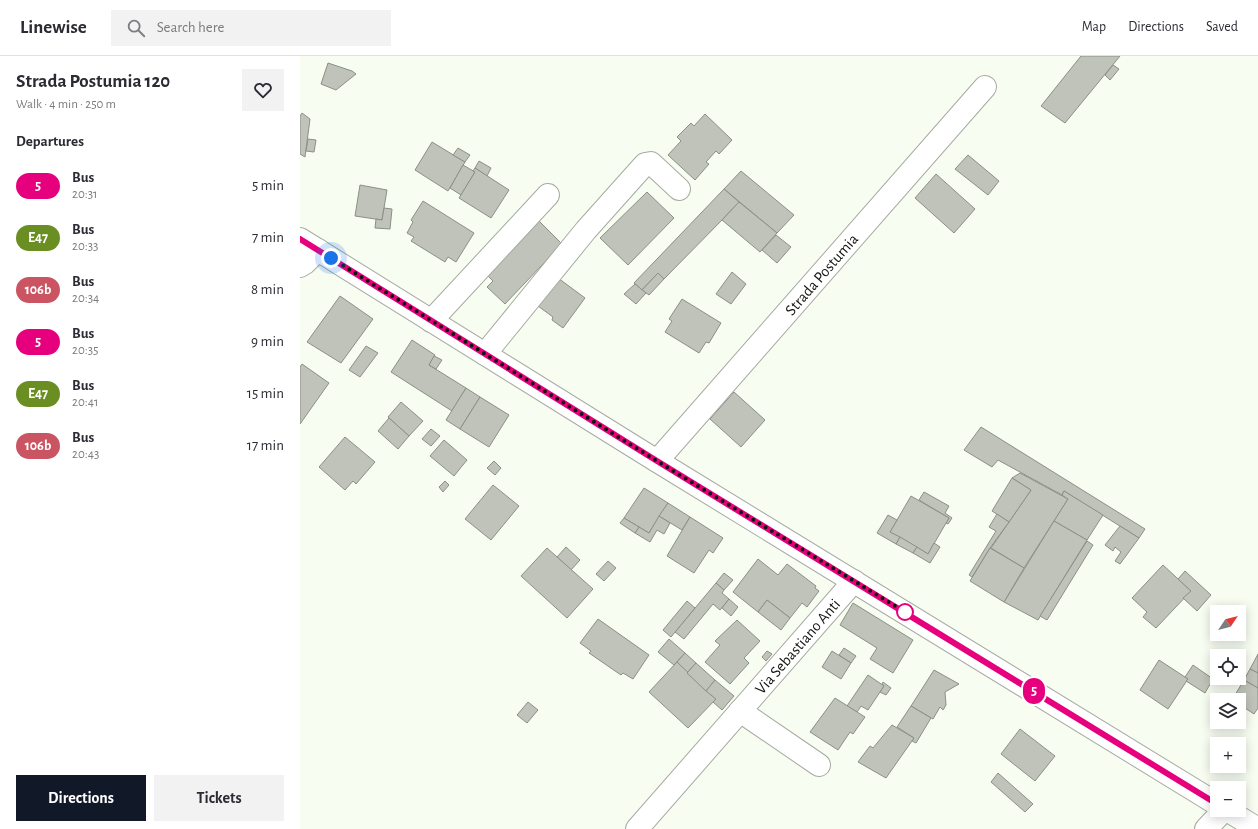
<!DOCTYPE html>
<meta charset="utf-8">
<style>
:root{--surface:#fff;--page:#f2f2f3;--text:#2b2b33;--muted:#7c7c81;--line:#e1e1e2;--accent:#111827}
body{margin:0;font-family:"Alegreya Sans",sans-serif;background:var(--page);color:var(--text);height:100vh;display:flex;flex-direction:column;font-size:15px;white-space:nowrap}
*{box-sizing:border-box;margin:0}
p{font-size:13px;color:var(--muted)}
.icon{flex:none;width:22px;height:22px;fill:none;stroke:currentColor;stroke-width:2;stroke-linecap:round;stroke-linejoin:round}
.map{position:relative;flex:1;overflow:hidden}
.drawer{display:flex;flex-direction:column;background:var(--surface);width:300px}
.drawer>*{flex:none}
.badge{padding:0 8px;border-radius:13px;font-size:14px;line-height:26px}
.needle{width:26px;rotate:55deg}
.buttons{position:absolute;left:910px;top:549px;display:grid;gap:8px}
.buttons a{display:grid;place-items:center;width:36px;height:36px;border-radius:0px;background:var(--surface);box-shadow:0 2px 10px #0003;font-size:20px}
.you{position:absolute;width:20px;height:20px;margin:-10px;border:3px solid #fff;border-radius:50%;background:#1a73e8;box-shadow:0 0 0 6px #1a73e833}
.map>.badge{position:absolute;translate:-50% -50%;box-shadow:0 0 0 2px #fff}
h2{padding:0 16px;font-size:15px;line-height:36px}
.round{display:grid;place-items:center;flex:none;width:42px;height:42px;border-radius:0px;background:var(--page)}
.summary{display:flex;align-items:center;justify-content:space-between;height:68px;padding:0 16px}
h1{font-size:19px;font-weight:700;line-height:30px}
.button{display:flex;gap:8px;margin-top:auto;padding:8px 16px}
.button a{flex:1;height:46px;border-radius:0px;background:var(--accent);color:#fff;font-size:16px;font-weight:700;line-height:46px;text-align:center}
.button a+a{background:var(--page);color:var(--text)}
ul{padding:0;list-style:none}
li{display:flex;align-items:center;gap:12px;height:52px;padding:0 16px}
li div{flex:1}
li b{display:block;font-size:15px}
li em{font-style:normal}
li .badge{min-width:44px;font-weight:700;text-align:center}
header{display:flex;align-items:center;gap:24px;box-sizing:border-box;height:56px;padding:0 20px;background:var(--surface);border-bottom:1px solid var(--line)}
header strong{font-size:19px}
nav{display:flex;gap:22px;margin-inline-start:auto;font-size:14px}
.search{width:280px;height:36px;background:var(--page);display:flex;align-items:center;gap:10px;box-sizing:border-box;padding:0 14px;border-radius:0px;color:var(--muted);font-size:15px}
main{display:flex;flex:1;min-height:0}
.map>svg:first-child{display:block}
.building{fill:#bfc3b9;stroke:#8b9086}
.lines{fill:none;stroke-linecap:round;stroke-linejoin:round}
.minor-casing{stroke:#a6aba1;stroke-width:24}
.major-casing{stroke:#a6aba1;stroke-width:24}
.minor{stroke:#fff;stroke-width:22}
.major{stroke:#fff;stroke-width:22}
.line-casing{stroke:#fff;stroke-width:9}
.line{stroke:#e6007e;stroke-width:6}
.walk{stroke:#121410;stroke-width:4;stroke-dasharray:0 7.2}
.stop-dot{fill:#fff;stroke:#e6007e;stroke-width:2}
.labels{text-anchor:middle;stroke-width:4;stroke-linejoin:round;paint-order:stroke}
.street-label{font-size:16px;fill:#121410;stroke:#fff}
</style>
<header>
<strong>Linewise</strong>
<div class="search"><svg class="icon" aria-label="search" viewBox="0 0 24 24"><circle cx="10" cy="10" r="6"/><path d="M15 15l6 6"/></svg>Search here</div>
<nav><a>Map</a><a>Directions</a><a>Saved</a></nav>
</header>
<main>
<section class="drawer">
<div class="summary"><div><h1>Strada Postumia 120</h1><p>Walk · 4 min · 250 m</p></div><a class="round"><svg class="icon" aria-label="heart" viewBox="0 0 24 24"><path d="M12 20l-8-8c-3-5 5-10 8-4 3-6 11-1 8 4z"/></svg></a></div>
<h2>Departures</h2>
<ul>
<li><span class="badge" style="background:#e6007e;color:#fff">5</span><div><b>Bus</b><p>20:31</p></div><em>5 min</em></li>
<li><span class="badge" style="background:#6b8e23;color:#fff">E47</span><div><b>Bus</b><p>20:33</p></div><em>7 min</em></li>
<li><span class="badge" style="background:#ca5462;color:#fff">106b</span><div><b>Bus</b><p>20:34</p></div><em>8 min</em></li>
<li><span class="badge" style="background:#e6007e;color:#fff">5</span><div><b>Bus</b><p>20:35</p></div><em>9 min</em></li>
<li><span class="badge" style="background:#6b8e23;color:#fff">E47</span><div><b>Bus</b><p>20:41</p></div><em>15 min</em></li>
<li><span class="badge" style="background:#ca5462;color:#fff">106b</span><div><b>Bus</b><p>20:43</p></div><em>17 min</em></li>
</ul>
<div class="button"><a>Directions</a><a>Tickets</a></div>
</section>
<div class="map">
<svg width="958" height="773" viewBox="0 0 958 773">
<rect width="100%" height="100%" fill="#f8fdf2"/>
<g class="building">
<polygon points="781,0 820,0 765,67 741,50"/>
<polygon points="28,7 52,15 56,18 36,34 21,28"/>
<polygon points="813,9 819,13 810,24 805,19"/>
<polygon points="2,57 10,63 5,101 0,98 0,60"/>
<polygon points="405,58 432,84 419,98 416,95 406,106 409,108 395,124 368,99 381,85 377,81 391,67 394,70"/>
<polygon points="8,83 16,84 14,96 6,95"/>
<polygon points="132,86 165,106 148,135 115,114"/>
<polygon points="158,92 170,99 165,106 153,99"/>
<polygon points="668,99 699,125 688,139 655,113"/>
<polygon points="179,105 191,112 187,120 175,112"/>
<polygon points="163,109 175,116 161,139 150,132"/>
<polygon points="175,112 209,134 191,162 159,142 175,116 173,115"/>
<polygon points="441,115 494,159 477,177 424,133"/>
<polygon points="636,118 675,153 654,177 615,142"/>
<polygon points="60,129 87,134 82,164 55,160"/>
<polygon points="424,133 439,146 422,164 364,223 358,217 342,234 334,227"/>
<polygon points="347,136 374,162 328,209 300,182"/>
<polygon points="123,145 174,177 156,206 148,201 145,206 111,185 114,181 107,177 113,166 111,164"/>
<polygon points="439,146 477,177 460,196 422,164"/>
<polygon points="84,152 92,153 90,173 75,172 76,163 82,164"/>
<polygon points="239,165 262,188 205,248 187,231 193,225 187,219"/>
<polygon points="476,179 491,191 477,207 462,194"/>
<polygon points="432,216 446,228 431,248 416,238"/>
<polygon points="358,217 364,223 349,239 342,234"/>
<polygon points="258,222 285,242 263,272 252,264 253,261 238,250"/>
<polygon points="335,228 346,237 336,248 324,238"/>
<polygon points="40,240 73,263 41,307 7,286"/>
<polygon points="382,243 421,267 409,287 406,286 399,297 365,276 372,265 369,263"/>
<polygon points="112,284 135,299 129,309 166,332 152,355 91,316"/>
<polygon points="66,290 78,297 60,321 49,314"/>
<polygon points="134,300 142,304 136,313 129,309"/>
<polygon points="2,308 29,327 0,368 0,311"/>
<polygon points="166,332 180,341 160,373 146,364"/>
<polygon points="434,336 465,364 441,391 410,363"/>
<polygon points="180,341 209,359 189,391 160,373"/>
<polygon points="101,346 123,365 109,380 88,361"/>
<polygon points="89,362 109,380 98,393 78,375"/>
<polygon points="681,371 845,473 839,482 764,435 762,439 698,404 692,411 664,394"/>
<polygon points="131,373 140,380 131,390 122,383"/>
<polygon points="45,381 75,406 56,428 53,425 45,434 19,411"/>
<polygon points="144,384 167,404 154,420 130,400"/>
<polygon points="194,405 201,412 195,419 187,412"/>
<polygon points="720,417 768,443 724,512 691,492 731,434 712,422"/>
<polygon points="712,422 731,434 709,466 692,455"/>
<polygon points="145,425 149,429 143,436 139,431"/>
<polygon points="193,429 219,450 191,484 165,463"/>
<polygon points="344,432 368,447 349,477 324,462"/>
<polygon points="764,435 803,459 787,484 754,465 768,443 762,439"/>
<polygon points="624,436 649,450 645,457 652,462 648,468 646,467 649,462 619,444"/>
<polygon points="611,440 649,462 628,498 590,476"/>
<polygon points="368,447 390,461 382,474 359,460"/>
<polygon points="697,458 709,466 690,492 672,521 669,519 696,475 689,471"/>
<polygon points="588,459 597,464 590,476 600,481 596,488 577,477"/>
<polygon points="359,460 370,467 364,478 357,474 350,486 335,477 339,471 349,477"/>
<polygon points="390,461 423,482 413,497 409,494 394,517 367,500"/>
<polygon points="324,462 339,471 335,477 320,467"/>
<polygon points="754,465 787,484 738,564 704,546"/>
<polygon points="820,470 839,482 820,508 815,505 821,496 815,491 813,495 805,489"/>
<polygon points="600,481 617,491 613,497 596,488"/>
<polygon points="787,485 793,489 747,564 740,560"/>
<polygon points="634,487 640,491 630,507 613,497 617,491 628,498"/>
<polygon points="266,491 280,504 271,514 257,501"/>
<polygon points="247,492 293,533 267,562 221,520"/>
<polygon points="690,492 724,512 704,546 670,525"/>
<polygon points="458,503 478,519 487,508 516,530 515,532 519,535 507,551 502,547 490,562 467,544 458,556 433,536"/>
<polygon points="308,505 316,512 304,525 296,518"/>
<polygon points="863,509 891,535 856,572 843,561 847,556 832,542"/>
<polygon points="885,515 911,539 897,555 883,542 891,535 878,523"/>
<polygon points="424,517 433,524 424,534 416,527"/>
<polygon points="416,527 424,534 422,537 429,543 420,554 413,548 384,583 375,576"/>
<polygon points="429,543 438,551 431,560 422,552"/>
<polygon points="467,544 490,562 481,574 458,556"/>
<polygon points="387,545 395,552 371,581 363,574"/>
<polygon points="553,547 613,584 593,617 570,603 577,592 540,569"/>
<polygon points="298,563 349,599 333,623 323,617 321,619 289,597 291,595 280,587"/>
<polygon points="437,564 460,585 444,602 449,607 430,628 405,606 420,589 415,585"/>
<polygon points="369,583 385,597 374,609 358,596"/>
<polygon points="544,592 556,600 551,607 539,599"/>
<polygon points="467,595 472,598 466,605 462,601"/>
<polygon points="532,595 551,607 541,623 522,611"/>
<polygon points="385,597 396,607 387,617 377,606"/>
<polygon points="958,598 958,617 950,613"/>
<polygon points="859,604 888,623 868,653 840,634"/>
<polygon points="377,606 416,643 388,672 349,636"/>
<polygon points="396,607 415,624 406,635 387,617"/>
<polygon points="893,609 913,623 905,637 886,625 888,623 885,621"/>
<polygon points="950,613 958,617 958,632 944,624"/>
<polygon points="634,614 659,628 645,636 646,649 643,654 640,651 633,663 611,650"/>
<polygon points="568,619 584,630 568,654 561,650 557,656 547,650"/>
<polygon points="415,624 434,640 422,654 413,646 416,643 406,635"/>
<polygon points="944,624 958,632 958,652 954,658 945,652 944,654 939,651 939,644 932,644"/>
<polygon points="583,626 591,632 586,639 580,636 584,630 582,628"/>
<polygon points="535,642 565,661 553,678 550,676 538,694 510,676"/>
<polygon points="228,646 238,654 227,667 217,659"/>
<polygon points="611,650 631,662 616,687 612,685 614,682 597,671"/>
<polygon points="592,669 614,682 586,722 558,706 570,690 573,692"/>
<polygon points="720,673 755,700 735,725 701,698"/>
<polygon points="698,717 733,748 725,756 691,726"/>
</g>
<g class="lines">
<g class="minor-casing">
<g id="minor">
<polyline points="0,210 5,207 18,194"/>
<polyline points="131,265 248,139"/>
<polyline points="185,298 286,174 345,108 351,107 379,133"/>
<polyline points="357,405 685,31"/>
<polyline points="440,655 519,709"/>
<polyline points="337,773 554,525"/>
<polyline points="906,773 924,754"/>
</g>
</g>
<g class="major-casing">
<g id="major">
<polyline points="0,183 357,405 917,748"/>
<polyline points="927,754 958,773"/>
</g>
</g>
<use href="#minor" class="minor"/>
<use href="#major" class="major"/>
</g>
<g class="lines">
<g class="line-casing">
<polyline id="line" points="0,183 357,405 917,748"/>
</g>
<use href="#line" class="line"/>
<polyline class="walk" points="31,202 357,405 605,556"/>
</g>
<circle class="stop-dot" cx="605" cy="556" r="8"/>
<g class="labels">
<g class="street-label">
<text transform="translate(521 218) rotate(-49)" y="6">Strada Postumia</text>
<text transform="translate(497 590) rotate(-49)" y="6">Via Sebastiano Anti</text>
</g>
</g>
</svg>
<div class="buttons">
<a><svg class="needle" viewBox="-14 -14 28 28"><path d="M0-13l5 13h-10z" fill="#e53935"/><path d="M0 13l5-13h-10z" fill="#7c7c81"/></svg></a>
<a><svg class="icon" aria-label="locate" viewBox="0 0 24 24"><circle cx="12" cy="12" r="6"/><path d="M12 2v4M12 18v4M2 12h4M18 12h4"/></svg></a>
<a><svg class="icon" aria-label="layers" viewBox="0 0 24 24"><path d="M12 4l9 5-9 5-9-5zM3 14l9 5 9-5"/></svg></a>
<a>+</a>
<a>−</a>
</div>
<div class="you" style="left:31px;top:202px"></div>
<b class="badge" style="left:734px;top:635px;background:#e6007e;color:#fff">5</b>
</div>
</main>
